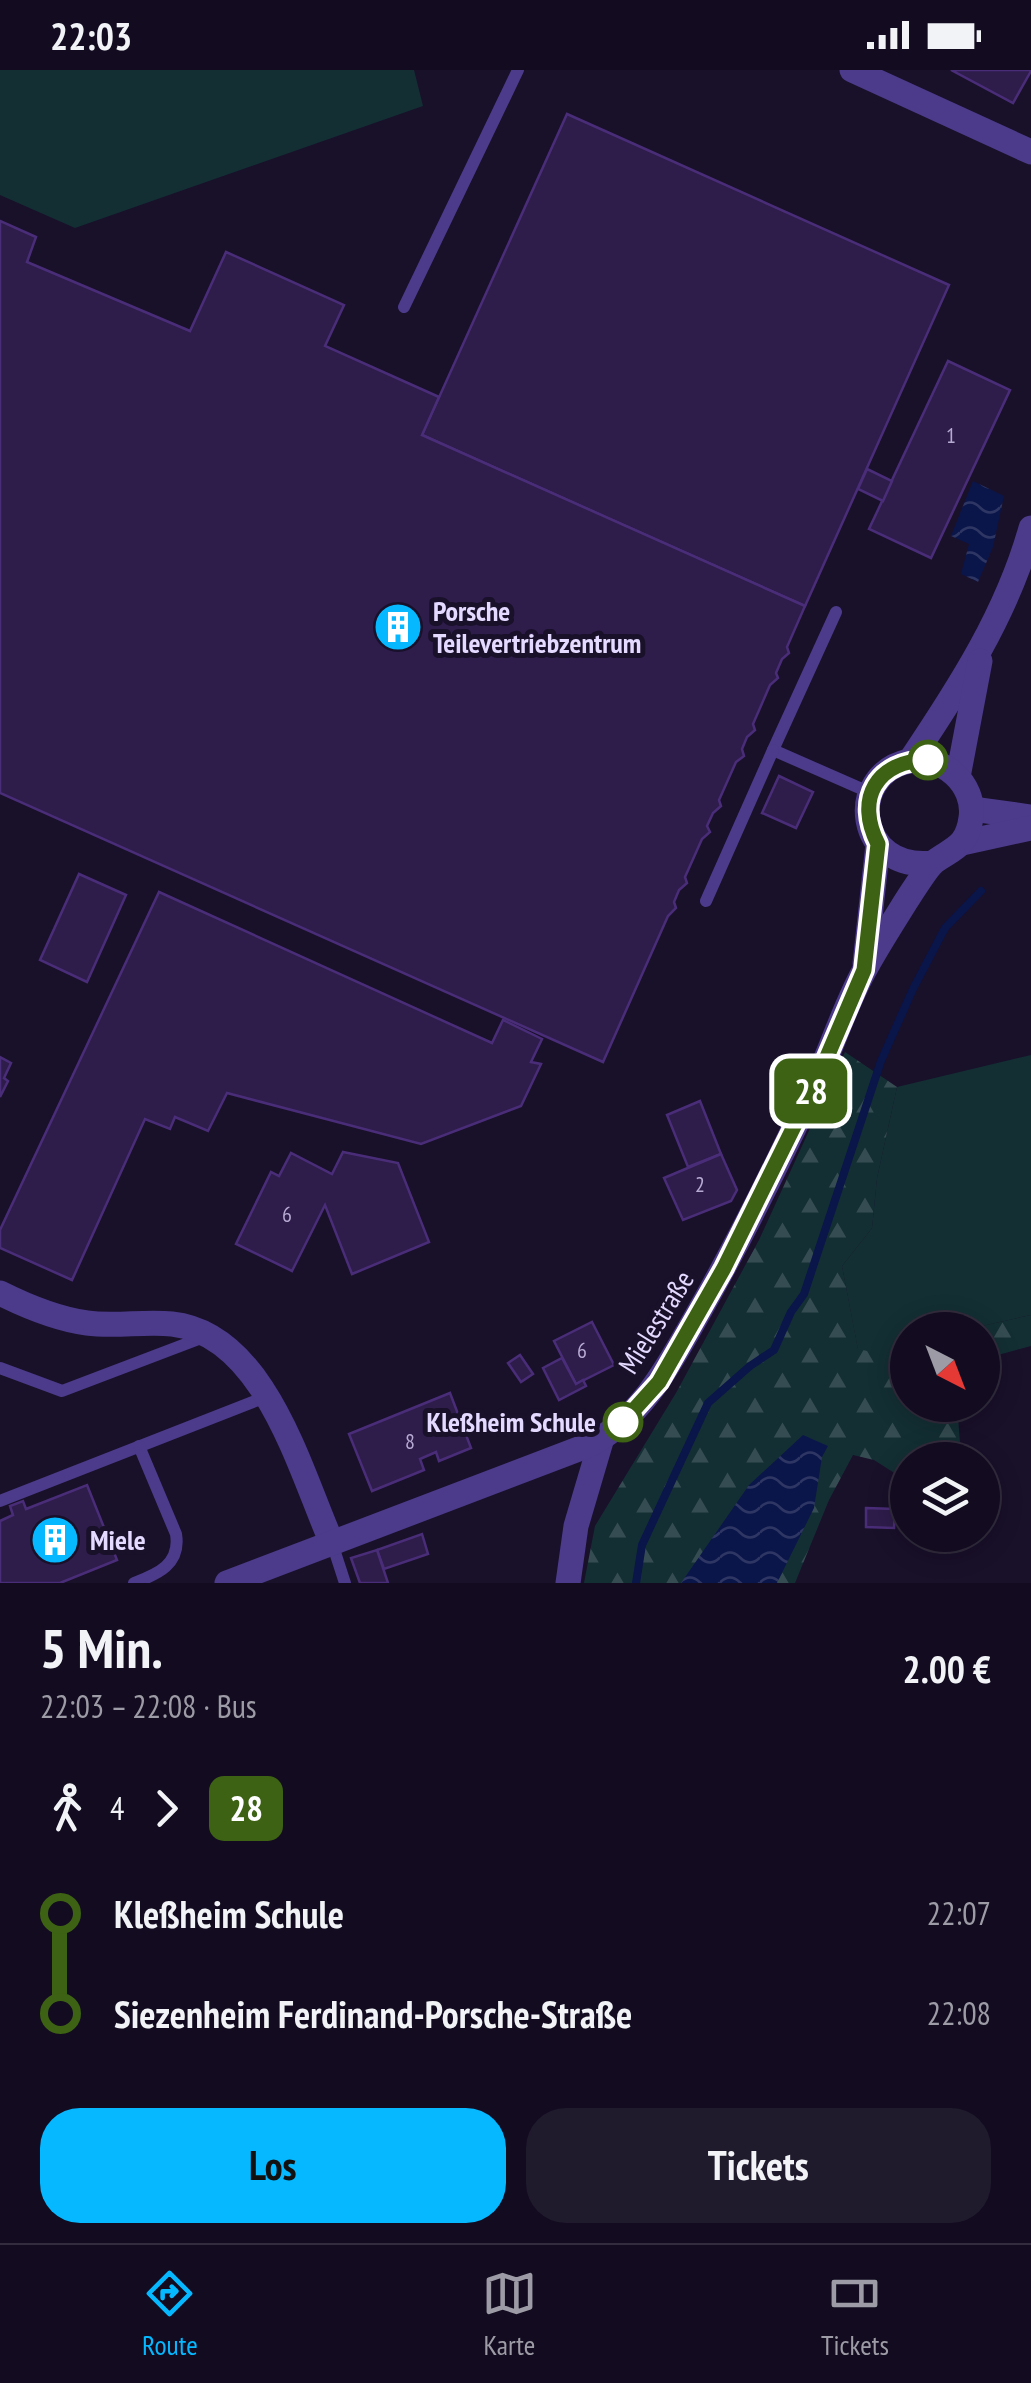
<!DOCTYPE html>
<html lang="de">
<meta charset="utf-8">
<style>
:root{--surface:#130c20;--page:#201a2d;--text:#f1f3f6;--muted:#9d9ba5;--line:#322c3e;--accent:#05b8ff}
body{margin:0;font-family:"PT Sans Narrow",sans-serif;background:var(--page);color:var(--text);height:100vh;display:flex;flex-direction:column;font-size:38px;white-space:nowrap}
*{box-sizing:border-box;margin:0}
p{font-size:32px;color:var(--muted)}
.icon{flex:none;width:55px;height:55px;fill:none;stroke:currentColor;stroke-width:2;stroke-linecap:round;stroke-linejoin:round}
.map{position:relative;height:1513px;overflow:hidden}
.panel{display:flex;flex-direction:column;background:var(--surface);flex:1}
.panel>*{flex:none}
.badge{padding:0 20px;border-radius:15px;font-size:35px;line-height:65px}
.needle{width:65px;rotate:138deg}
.tools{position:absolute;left:890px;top:1242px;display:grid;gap:20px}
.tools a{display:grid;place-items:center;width:110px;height:110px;border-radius:50%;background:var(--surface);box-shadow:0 5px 25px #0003,0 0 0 2px var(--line);font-size:50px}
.map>.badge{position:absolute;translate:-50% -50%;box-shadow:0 0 0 5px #fff}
.legs{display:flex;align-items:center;gap:15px;height:110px;padding:0 40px;font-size:32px}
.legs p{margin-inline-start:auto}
.overview{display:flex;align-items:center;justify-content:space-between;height:170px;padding:0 40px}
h1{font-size:55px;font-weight:700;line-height:75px}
.button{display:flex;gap:20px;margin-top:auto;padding:20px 40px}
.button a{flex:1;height:115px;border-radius:40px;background:var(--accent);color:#111;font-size:40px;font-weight:700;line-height:115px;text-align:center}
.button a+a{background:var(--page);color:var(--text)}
ul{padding:0 40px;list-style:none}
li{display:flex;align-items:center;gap:35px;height:100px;font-size:38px}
li i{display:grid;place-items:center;width:15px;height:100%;margin:0 12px;background:currentColor}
li i::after{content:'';width:25px;height:25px;margin:-12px;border:8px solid;border-radius:50%;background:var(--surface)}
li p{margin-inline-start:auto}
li:first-child i{background:linear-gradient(#0000 50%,currentColor 0)}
li:last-child i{background:linear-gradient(currentColor 50%,#0000 0)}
.status{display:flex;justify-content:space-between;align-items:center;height:70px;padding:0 50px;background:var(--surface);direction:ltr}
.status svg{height:28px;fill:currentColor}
.menu{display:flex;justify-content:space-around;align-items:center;height:140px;border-top:2px solid var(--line);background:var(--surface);font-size:28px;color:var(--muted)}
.menu a{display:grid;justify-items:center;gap:5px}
.menu .active{color:var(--accent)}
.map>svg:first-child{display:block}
.green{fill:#132f34}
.forest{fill:url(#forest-firs)}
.water{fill:url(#water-waves)}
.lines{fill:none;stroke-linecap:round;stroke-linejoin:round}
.stream{stroke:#0a1549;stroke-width:8}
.building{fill:#2e1c4b;stroke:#4a2d78;stroke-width:2.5}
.service{stroke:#4c3a8a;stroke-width:12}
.minor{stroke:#4c3a8a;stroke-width:25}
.tertiary{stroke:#4c3a8a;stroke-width:25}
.line-1-casing{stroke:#fff;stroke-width:22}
.line-1{stroke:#3d6214;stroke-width:15}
.stop-1-dot{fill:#fff;stroke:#3d6214;stroke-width:5}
.labels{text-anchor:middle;stroke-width:10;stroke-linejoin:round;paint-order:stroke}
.number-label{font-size:22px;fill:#b6aad2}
.poi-label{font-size:28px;font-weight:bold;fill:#e4d9ff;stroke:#19102a;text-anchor:start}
.street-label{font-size:28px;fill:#e4d9ff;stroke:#19102a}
.stop-label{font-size:28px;font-weight:bold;fill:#e4d9ff;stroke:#19102a;text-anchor:end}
</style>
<div class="status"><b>22:03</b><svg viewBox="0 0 49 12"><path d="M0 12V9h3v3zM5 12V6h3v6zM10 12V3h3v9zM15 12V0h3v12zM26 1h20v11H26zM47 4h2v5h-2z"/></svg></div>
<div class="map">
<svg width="1031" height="1513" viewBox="0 0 1031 1513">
<defs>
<pattern id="forest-firs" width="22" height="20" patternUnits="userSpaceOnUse" patternTransform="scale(2.5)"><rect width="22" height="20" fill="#132f34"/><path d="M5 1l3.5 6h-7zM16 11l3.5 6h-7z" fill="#354d52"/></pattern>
<pattern id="water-waves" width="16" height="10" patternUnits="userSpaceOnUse" patternTransform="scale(2.5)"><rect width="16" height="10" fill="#0a1549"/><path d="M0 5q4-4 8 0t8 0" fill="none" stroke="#2e3664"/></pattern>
</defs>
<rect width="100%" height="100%" fill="#19102a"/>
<g class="green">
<polygon points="0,0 414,0 423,36 75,158 0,125"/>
<polygon points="1031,985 1031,1245 964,1260 908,1260 907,1285 904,1289 858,1280 842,1196 872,1158 877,1108 897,1017"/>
</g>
<g class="forest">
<polygon points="845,982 897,1017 877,1108 872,1158 842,1196 858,1279 904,1289 907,1285 908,1335 957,1335 961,1385 956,1390 908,1390 907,1411 874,1390 853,1385 829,1430 795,1513 584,1513 595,1456 676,1323 759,1170"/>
<polygon points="1031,1245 1031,1276 983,1289 982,1260 964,1260"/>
</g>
<g class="water">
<polygon points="973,411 1004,426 993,477 978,512 961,504 969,474 951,466"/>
<polygon points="803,1365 828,1376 822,1387 814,1438 777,1513 681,1513 749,1415"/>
</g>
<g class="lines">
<polyline class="stream" points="636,1513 642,1475 708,1333 750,1296 774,1280 791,1242 804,1224 881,991 913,919 945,858 981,821"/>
</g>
<g class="building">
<polygon points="951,0 1031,0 1031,1 1013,33"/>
<polygon points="567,44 949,215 805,536 422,365"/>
<polygon points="0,151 36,167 27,192 190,261 226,182 344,235 325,276 439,327 422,365 805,536 787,577 789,583 782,589 776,603 778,608 770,615 753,654 755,660 747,667 742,679 744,686 736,692 719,730 721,736 713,743 707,756 710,762 702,769 685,807 687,813 679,820 674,832 676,838 668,846 603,992 0,723"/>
<polygon points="948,291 1010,320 931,488 869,459"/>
<polygon points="867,399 892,411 883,431 858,419"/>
<polygon points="779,706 813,722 796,758 762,743"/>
<polygon points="79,804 126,825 87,912 40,890"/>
<polygon points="159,822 492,973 503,950 542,969 531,992 541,994 521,1036 421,1074 227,1023 208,1061 175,1047 170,1059 145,1049 72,1210 0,1178 0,1160"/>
<polygon points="0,987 11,993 4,1008 8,1011 0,1027"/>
<polygon points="700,1031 721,1084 688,1097 667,1045"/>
<polygon points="343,1082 398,1093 429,1172 352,1204 325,1135 292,1201 236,1174 271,1102 279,1106 291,1083 332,1104"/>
<polygon points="721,1084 737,1120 731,1131 683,1150 664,1108"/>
<polygon points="592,1252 614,1295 576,1314 554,1271"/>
<polygon points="520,1285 533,1304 521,1312 508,1293"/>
<polygon points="562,1288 576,1314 583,1310 586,1316 559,1330 543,1298"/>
<polygon points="450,1323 471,1378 439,1391 436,1382 420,1389 424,1400 372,1421 349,1364"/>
<polygon points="87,1415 117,1490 60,1513 0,1513 0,1451 13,1445 10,1436 23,1431 26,1439"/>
<polygon points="866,1438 895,1439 894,1458 866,1457"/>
<polygon points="422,1464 428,1484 384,1499 377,1480"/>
<polygon points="377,1480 388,1513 360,1513 351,1488"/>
</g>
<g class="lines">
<g class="service">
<polyline points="404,237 518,0"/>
<polyline points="836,542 773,680 871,723"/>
<polyline points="706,831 773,680"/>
<polyline points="0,1298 62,1321 204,1267"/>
<polyline points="0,1431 268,1326"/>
<polyline points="332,1473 345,1513"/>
<path d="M134,1513C158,1504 181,1494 176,1464L139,1376"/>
</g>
<g class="minor">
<polyline points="852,0 1031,82"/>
<path d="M910,691C959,618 1007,544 1031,458"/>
<polyline points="958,707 980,591"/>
<path d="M0,1223C26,1236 57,1249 87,1253C115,1257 144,1251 172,1254C265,1264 300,1401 332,1473"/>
<polyline points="568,1513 576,1456 602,1368"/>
</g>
<g class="tertiary">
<polyline points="972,739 1031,747"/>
<polyline points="962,773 1031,758"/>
<polyline points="865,893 878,774"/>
<path d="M227,1513L589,1375C643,1347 670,1293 699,1242C742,1166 782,1085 819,1005C834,971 846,934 864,901C873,884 923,801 934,792C953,778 967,777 971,748C976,714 942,684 909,691C845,705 856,802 933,793"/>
</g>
</g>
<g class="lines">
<g class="line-1-casing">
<path id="line-1" d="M623,1352L659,1312L724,1198L818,1008L864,900L878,774C855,729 876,691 928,690"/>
</g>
<use href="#line-1" class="line-1"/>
</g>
<defs>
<g id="building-disc" transform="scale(2.5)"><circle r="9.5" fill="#05b8ff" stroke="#19102a"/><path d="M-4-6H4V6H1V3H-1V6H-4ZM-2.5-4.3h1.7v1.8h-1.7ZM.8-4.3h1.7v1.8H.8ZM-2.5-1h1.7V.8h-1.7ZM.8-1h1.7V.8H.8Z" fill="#fff"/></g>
</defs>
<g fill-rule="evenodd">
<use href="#building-disc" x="398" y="557"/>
<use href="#building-disc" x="55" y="1470"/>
</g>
<g class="stop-1-dot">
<circle cx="928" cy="690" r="18"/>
<circle cx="623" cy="1352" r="18"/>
</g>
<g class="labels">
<g class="number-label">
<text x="951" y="373">1</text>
<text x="700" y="1122">2</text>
<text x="287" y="1152">6</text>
<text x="582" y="1288">6</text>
<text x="410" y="1379">8</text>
</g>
<g class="poi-label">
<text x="433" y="551">Porsche<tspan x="433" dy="32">Teilevertriebzentrum</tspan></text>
<text x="90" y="1480">Miele</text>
</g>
<g class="street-label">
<text transform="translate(656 1252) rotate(-58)" y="10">Mielestraße</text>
</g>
<g class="stop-label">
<text x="596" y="1362">Kleßheim Schule</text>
</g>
</g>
</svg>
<div class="tools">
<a><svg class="needle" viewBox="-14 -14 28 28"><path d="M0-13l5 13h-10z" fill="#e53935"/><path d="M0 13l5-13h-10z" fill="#9d9ba5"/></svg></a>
<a><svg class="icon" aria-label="layers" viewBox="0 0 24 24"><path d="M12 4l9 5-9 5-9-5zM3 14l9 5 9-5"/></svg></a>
</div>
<b class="badge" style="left:811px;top:1021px;background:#3d6214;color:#fff">28</b>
</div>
<section class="panel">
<div class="overview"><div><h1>5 Min.</h1><p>22:03 – 22:08 · Bus</p></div><b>2.00 €</b></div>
<div class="legs"><svg class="icon" aria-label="walk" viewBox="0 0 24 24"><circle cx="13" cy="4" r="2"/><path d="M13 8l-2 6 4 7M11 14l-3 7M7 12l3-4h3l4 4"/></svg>4<svg class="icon" aria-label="forward" viewBox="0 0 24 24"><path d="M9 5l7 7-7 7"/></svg><b class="badge" style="background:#3d6214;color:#fff">28</b></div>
<ul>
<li><i style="color:#3d6214"></i><b>Kleßheim Schule</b><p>22:07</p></li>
<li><i style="color:#3d6214"></i><b>Siezenheim Ferdinand-Porsche-Straße</b><p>22:08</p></li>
</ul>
<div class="button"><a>Los</a><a>Tickets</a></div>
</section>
<nav class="menu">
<a class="active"><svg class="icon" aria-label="directions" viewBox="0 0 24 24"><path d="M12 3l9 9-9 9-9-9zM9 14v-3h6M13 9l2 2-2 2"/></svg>Route</a>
<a><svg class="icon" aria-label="map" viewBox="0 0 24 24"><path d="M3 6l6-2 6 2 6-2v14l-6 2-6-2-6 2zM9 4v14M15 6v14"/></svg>Karte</a>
<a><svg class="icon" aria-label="tickets" viewBox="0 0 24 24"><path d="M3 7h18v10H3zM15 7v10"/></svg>Tickets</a>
</nav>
